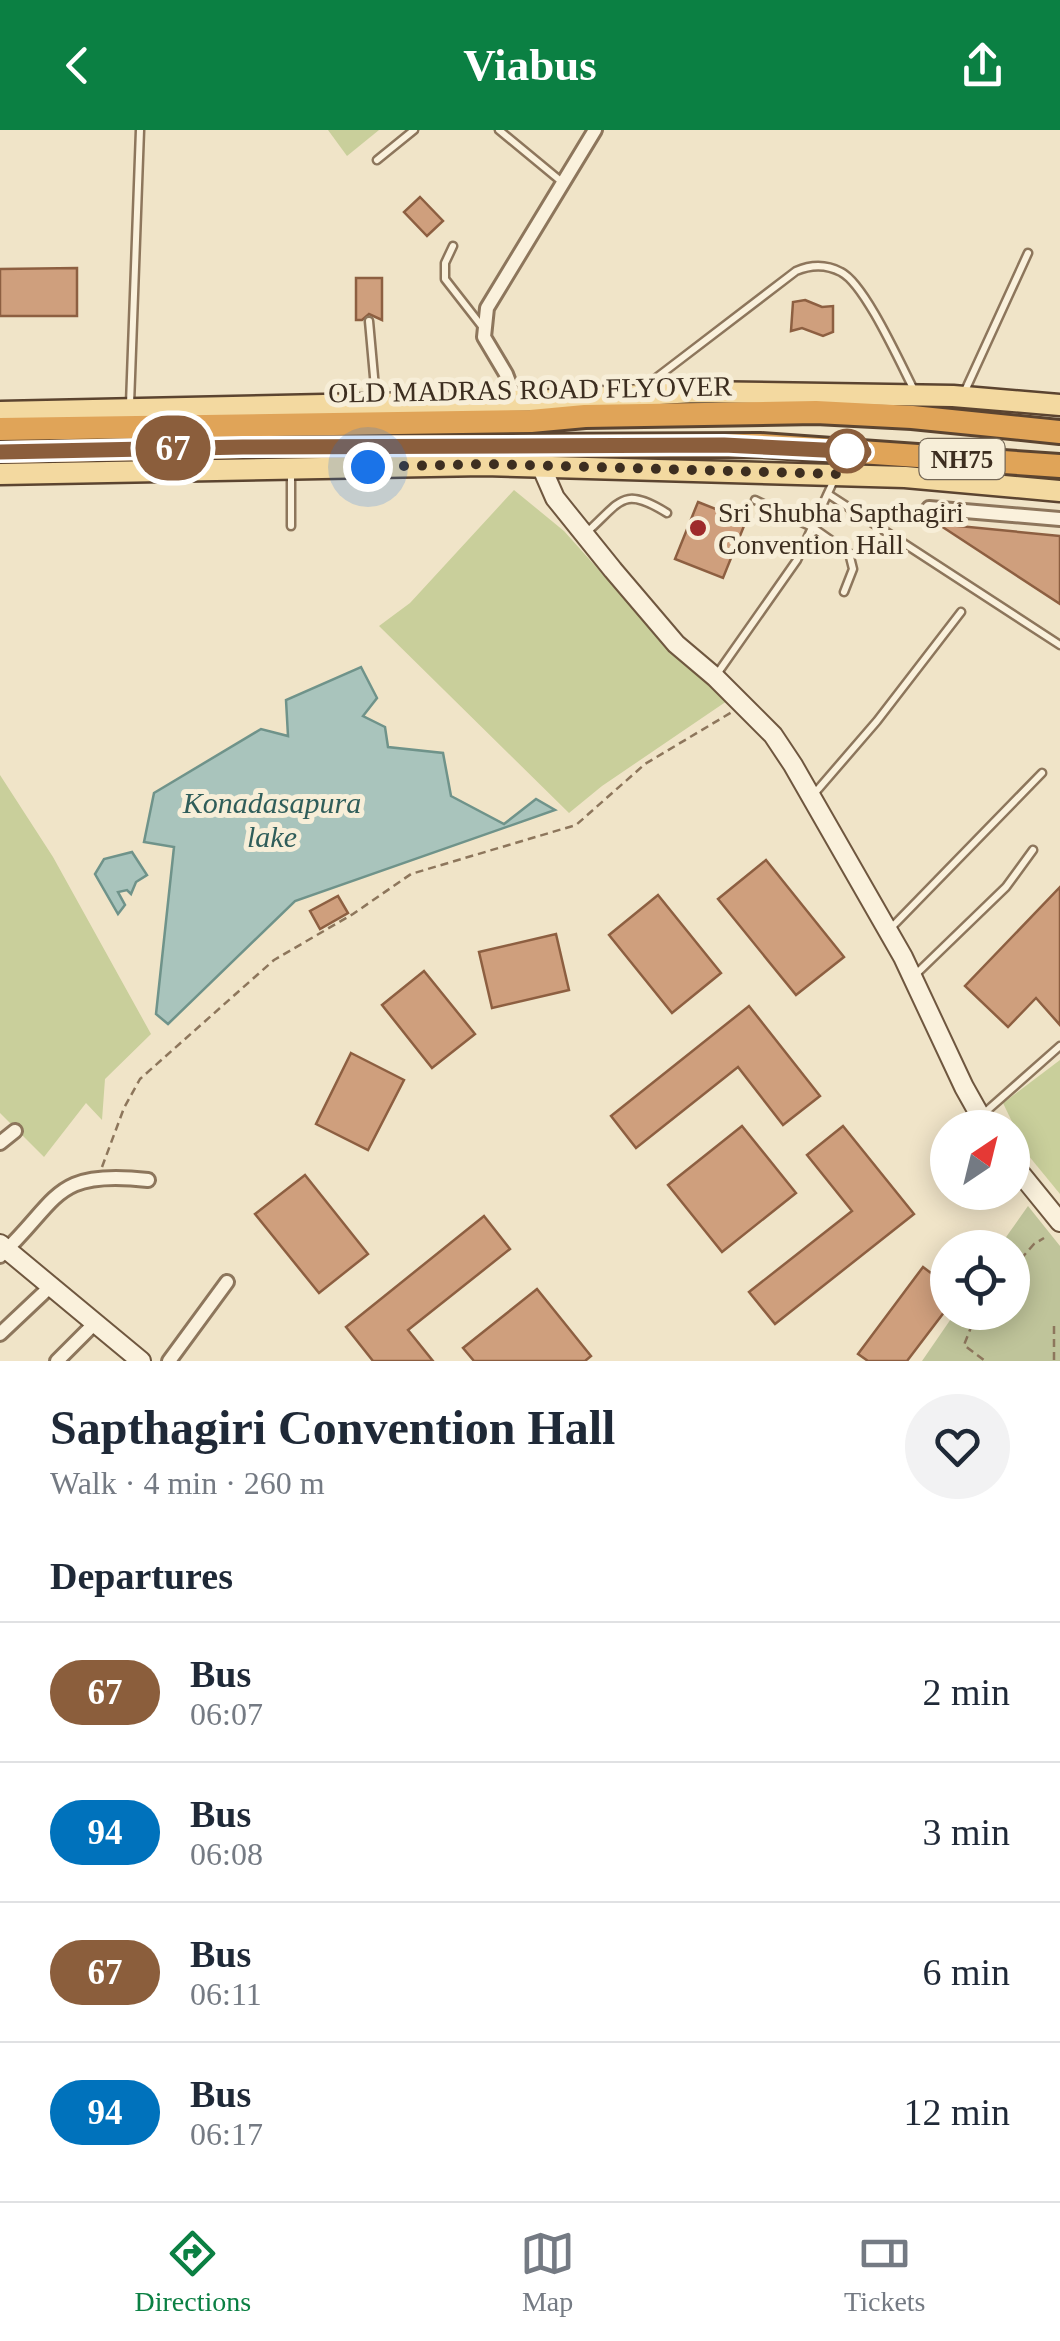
<!DOCTYPE html>
<meta charset="utf-8">
<style>
:root{--surface:#fff;--page:#f2f2f3;--text:#1f2937;--muted:#747a83;--line:#e0e1e3;--accent:#0b8043}
body{margin:0;font-family:Georgia,serif;background:var(--page);color:var(--text);height:100vh;display:flex;flex-direction:column;font-size:38px;white-space:nowrap}
*{box-sizing:border-box;margin:0}
p{font-size:32px;color:var(--muted)}
.icon{flex:none;width:55px;height:55px;fill:none;stroke:currentColor;stroke-width:2;stroke-linecap:round;stroke-linejoin:round}
.map{position:relative;height:1231px;overflow:hidden}
.drawer{display:flex;flex-direction:column;background:var(--surface);flex:1}
.drawer>*{flex:none}
.badge{padding:0 20px;border-radius:32px;font-size:35px;line-height:65px}
.needle{width:65px;rotate:35deg}
.buttons{position:absolute;left:930px;top:980px;display:grid;gap:20px}
.buttons a{display:grid;place-items:center;width:100px;height:100px;border-radius:50%;background:var(--surface);box-shadow:0 5px 25px #0003;font-size:50px}
.you{position:absolute;width:50px;height:50px;margin:-25px;border:8px solid #fff;border-radius:50%;background:#1a73e8;box-shadow:0 0 0 15px #1a73e833}
.map>.badge{position:absolute;translate:-50% -50%;box-shadow:0 0 0 5px #fff}
h2{padding:0 50px;font-size:38px;line-height:90px}
.round{display:grid;place-items:center;flex:none;width:105px;height:105px;border-radius:52px;background:var(--page)}
.headline{display:flex;align-items:center;justify-content:space-between;height:170px;padding:0 50px}
h1{font-size:48px;font-weight:700;line-height:75px}
ul{padding:0;list-style:none}
li{display:flex;align-items:center;gap:30px;height:140px;padding:0 50px;border-top:2px solid var(--line)}
li div{flex:1}
li b{display:block;font-size:38px}
li em{font-style:normal}
li .badge{min-width:110px;font-weight:700;text-align:center}
header{display:flex;justify-content:space-between;align-items:center;height:130px;padding:0 50px;background:var(--accent);color:#fff;font-size:45px;font-weight:700}
.menu{display:flex;justify-content:space-around;align-items:center;height:140px;border-top:2px solid var(--line);background:var(--surface);font-size:28px;color:var(--muted)}
.menu a{display:grid;justify-items:center;gap:5px}
.menu .selected{color:var(--accent)}
.map>svg:first-child{display:block}
.green{fill:#c9cf9b}
.cemetery{fill:#bfc49a}
.water{fill:#a9c4bc;stroke:#6f938a;stroke-width:2.5}
.building{fill:#cf9f7d;stroke:#8d5f41;stroke-width:2.5}
.lines{fill:none;stroke-linecap:round;stroke-linejoin:round}
.lane-casing{stroke:#8d765c;stroke-width:11}
.street-casing{stroke:#8d765c;stroke-width:18}
.secondary-casing{stroke:#6f573f;stroke-width:22}
.primary-casing{stroke:#5b4430;stroke-width:25}
.highway-casing{stroke:#5b4430;stroke-width:28}
.path{stroke:#8d765c;stroke-width:2.5;stroke-dasharray:8 5;stroke-linecap:butt}
.lane{stroke:#faf1dc;stroke-width:6}
.street{stroke:#faf1dc;stroke-width:12}
.secondary{stroke:#faf1dc;stroke-width:18}
.primary{stroke:#f3d9a0;stroke-width:20}
.highway{stroke:#e0a458;stroke-width:22}
.line-casing{stroke:#fff;stroke-width:22}
.line{stroke:#8b5e3c;stroke-width:15}
.walk{stroke:#3d2e20;stroke-width:10;stroke-dasharray:0 18}
.stop-dot{fill:#fff;stroke:#8b5e3c;stroke-width:5}
.poi-dot{fill:#9e2a2b;stroke:#f7eed8;stroke-width:4}
.labels{text-anchor:middle;stroke-width:10;stroke-linejoin:round;paint-order:stroke}
.shield{fill:#f7eed8;stroke:#756857;stroke-width:2.5}
.shield-label{font-size:25px;font-weight:bold;fill:#3d2e20}
.street-label{font-size:28px;fill:#3d2e20;stroke:#f7eed8}
.poi-label{font-size:28px;fill:#3d2e20;stroke:#f7eed8;text-anchor:start}
.water-label{font-size:30px;font-style:italic;fill:#2f5d5a;stroke:#f7eed8}
</style>
<header><svg class="icon" aria-label="back" viewBox="0 0 24 24"><path d="M15 5l-7 7 7 7"/></svg>Viabus<svg class="icon" aria-label="share" viewBox="0 0 24 24"><path d="M12 15V3M7 8l5-5 5 5M5 13v7h14v-7"/></svg></header>
<div class="map">
<svg width="1060" height="1231" viewBox="0 0 1060 1231">
<rect width="100%" height="100%" fill="#f0e4c8"/>
<g class="green">
<polygon points="328,0 379,0 347,26"/>
<polygon points="514,360 564,401 649,496 727,571 602,656 569,683 379,496 410,473"/>
<polygon points="0,645 53,727 151,904 105,949 102,990 86,973 44,1027 0,983"/>
<polygon points="1060,930 1060,1064 1028,1025 1003,973"/>
</g>
<polygon class="cemetery" points="1028,1076 1060,1116 1060,1231 922,1231 955,1183 1012,1182 1012,1118 999,1117"/>
<g class="water">
<polygon points="361,537 377,568 363,586 385,597 388,617 443,623 451,666 504,694 536,669 555,680 295,771 168,894 156,884 174,717 144,712 154,663 261,599 288,606 286,570"/>
<polygon points="132,722 147,745 136,752 131,764 127,760 118,762 125,775 118,784 95,744 104,729"/>
</g>
<g class="building">
<polygon points="420,67 443,91 427,106 404,82"/>
<polygon points="77,138 77,186 0,186 0,139"/>
<polygon points="356,148 382,148 382,190 369,184 362,190 356,190"/>
<polygon points="805,170 822,177 833,176 833,202 823,206 802,198 791,201 793,172"/>
<polygon points="698,372 746,391 723,448 675,429"/>
<polygon points="938,394 1060,406 1060,474"/>
<polygon points="766,730 844,827 796,865 718,769"/>
<polygon points="1060,757 1060,895 1036,868 1008,897 965,856"/>
<polygon points="658,765 721,843 672,883 609,805"/>
<polygon points="338,766 348,783 320,799 310,781"/>
<polygon points="556,804 569,860 492,878 479,822"/>
<polygon points="424,841 475,904 432,938 382,875"/>
<polygon points="749,876 820,966 783,995 738,937 636,1018 611,986"/>
<polygon points="351,923 404,950 368,1020 316,994"/>
<polygon points="742,996 796,1063 722,1122 668,1055"/>
<polygon points="843,996 914,1084 775,1194 749,1162 852,1081 807,1025"/>
<polygon points="305,1045 368,1124 319,1163 255,1084"/>
<polygon points="484,1086 510,1119 408,1200 433,1231 373,1231 346,1197"/>
<polygon points="923,1137 948,1156 948,1177 907,1231 868,1231 858,1224"/>
<polygon points="537,1159 591,1226 585,1231 474,1231 463,1218"/>
</g>
<g class="lines">
<g class="lane-casing">
<g id="lane">
<polyline points="499,0 562,52"/>
<polyline points="377,30 414,0"/>
<polyline points="453,116 445,133 445,149 484,199"/>
<polyline points="369,191 376,269"/>
<path d="M643,258L796,141C810,135 826,134 841,142C865,154 901,235 915,262"/>
<polyline points="964,263 1028,123"/>
<polyline points="130,274 140,0"/>
<polyline points="291,342 291,396"/>
<polyline points="828,364 1060,515"/>
<polyline points="755,370 812,397 849,423 853,439 844,462"/>
<path d="M586,403C621,372 622,355 667,383"/>
<polyline points="717,544 797,430 834,350"/>
<polyline points="814,664 877,591 961,482"/>
<polyline points="889,800 1042,643"/>
<polyline points="914,846 1006,757 1033,720"/>
<polyline points="982,985 1060,916"/>
</g>
</g>
<g class="street-casing">
<g id="street">
<polyline points="516,271 506,244 484,207 487,178 595,0"/>
<polyline points="929,378 1060,389"/>
<polyline points="0,1013 15,1001"/>
<path d="M0,1126C60,1070 52,1039 148,1050"/>
<polyline points="0,1204 52,1155"/>
<polyline points="57,1231 96,1192"/>
<polyline points="169,1231 227,1152"/>
</g>
</g>
<g class="secondary-casing">
<g id="secondary">
<polyline points="541,336 555,368 613,440 676,514 715,547 773,605 793,635 903,827 964,957 987,998"/>
<polyline points="1012,1033 1060,1092"/>
<polyline points="0,1114 141,1231"/>
</g>
</g>
<g class="primary-casing">
<g id="primary">
<polyline points="0,282 555,270 694,262 953,266 1060,275"/>
<polyline points="0,344 484,335 905,347 1060,361"/>
</g>
</g>
<g class="highway-casing">
<g id="highway">
<polyline points="0,299 531,291 585,286 816,282 912,287 1060,302"/>
<polyline points="0,322 243,317 760,315 1060,336"/>
</g>
</g>
<g class="path">
<polyline points="102,1037 124,978 140,949 274,830 353,784 411,744 576,695 645,634 732,582"/>
<polyline points="1012,1139 1034,1114 1044,1108"/>
<polyline points="977,1182 964,1215 985,1231"/>
<polyline points="1054,1196 1054,1231"/>
</g>
<use href="#lane" class="lane"/>
<use href="#street" class="street"/>
<use href="#secondary" class="secondary"/>
<use href="#primary" class="primary"/>
<use href="#highway" class="highway"/>
</g>
<g class="lines">
<g class="line-casing">
<polyline id="line" points="0,322 243,317 724,315 864,322"/>
</g>
<use href="#line" class="line"/>
<polyline class="walk" points="368,337 484,334 837,344 847,321"/>
</g>
<circle class="stop-dot" cx="847" cy="321" r="20"/>
<circle class="poi-dot" cx="698" cy="398" r="10"/>
<g class="labels">
<rect class="shield" x="919.5" y="309" width="85" height="40" rx="8"/>
<g class="shield-label">
<text x="962" y="338">NH75</text>
</g>
<g class="street-label">
<text transform="translate(530 259) rotate(-1)" y="10">OLD MADRAS ROAD FLYOVER</text>
</g>
<g class="poi-label">
<text x="718" y="392">Sri Shubha Sapthagiri<tspan x="718" dy="32">Convention Hall</tspan></text>
</g>
<g class="water-label">
<text x="272" y="683">Konadasapura<tspan x="272" dy="34">lake</tspan></text>
</g>
</g>
</svg>
<div class="buttons">
<a><svg class="needle" viewBox="-14 -14 28 28"><path d="M0-13l5 13h-10z" fill="#e53935"/><path d="M0 13l5-13h-10z" fill="#747a83"/></svg></a>
<a><svg class="icon" aria-label="locate" viewBox="0 0 24 24"><circle cx="12" cy="12" r="6"/><path d="M12 2v4M12 18v4M2 12h4M18 12h4"/></svg></a>
</div>
<div class="you" style="left:368px;top:337px"></div>
<b class="badge" style="left:173px;top:318px;background:#8b5e3c;color:#fff">67</b>
</div>
<section class="drawer">
<div class="headline"><div><h1>Sapthagiri Convention Hall</h1><p>Walk · 4 min · 260 m</p></div><a class="round"><svg class="icon" aria-label="heart" viewBox="0 0 24 24"><path d="M12 20l-8-8c-3-5 5-10 8-4 3-6 11-1 8 4z"/></svg></a></div>
<h2>Departures</h2>
<ul>
<li><span class="badge" style="background:#8b5e3c;color:#fff">67</span><div><b>Bus</b><p>06:07</p></div><em>2 min</em></li>
<li><span class="badge" style="background:#0072bc;color:#fff">94</span><div><b>Bus</b><p>06:08</p></div><em>3 min</em></li>
<li><span class="badge" style="background:#8b5e3c;color:#fff">67</span><div><b>Bus</b><p>06:11</p></div><em>6 min</em></li>
<li><span class="badge" style="background:#0072bc;color:#fff">94</span><div><b>Bus</b><p>06:17</p></div><em>12 min</em></li>
</ul>
</section>
<nav class="menu">
<a class="selected"><svg class="icon" aria-label="directions" viewBox="0 0 24 24"><path d="M12 3l9 9-9 9-9-9zM9 14v-3h6M13 9l2 2-2 2"/></svg>Directions</a>
<a><svg class="icon" aria-label="map" viewBox="0 0 24 24"><path d="M3 6l6-2 6 2 6-2v14l-6 2-6-2-6 2zM9 4v14M15 6v14"/></svg>Map</a>
<a><svg class="icon" aria-label="tickets" viewBox="0 0 24 24"><path d="M3 7h18v10H3zM15 7v10"/></svg>Tickets</a>
</nav>
